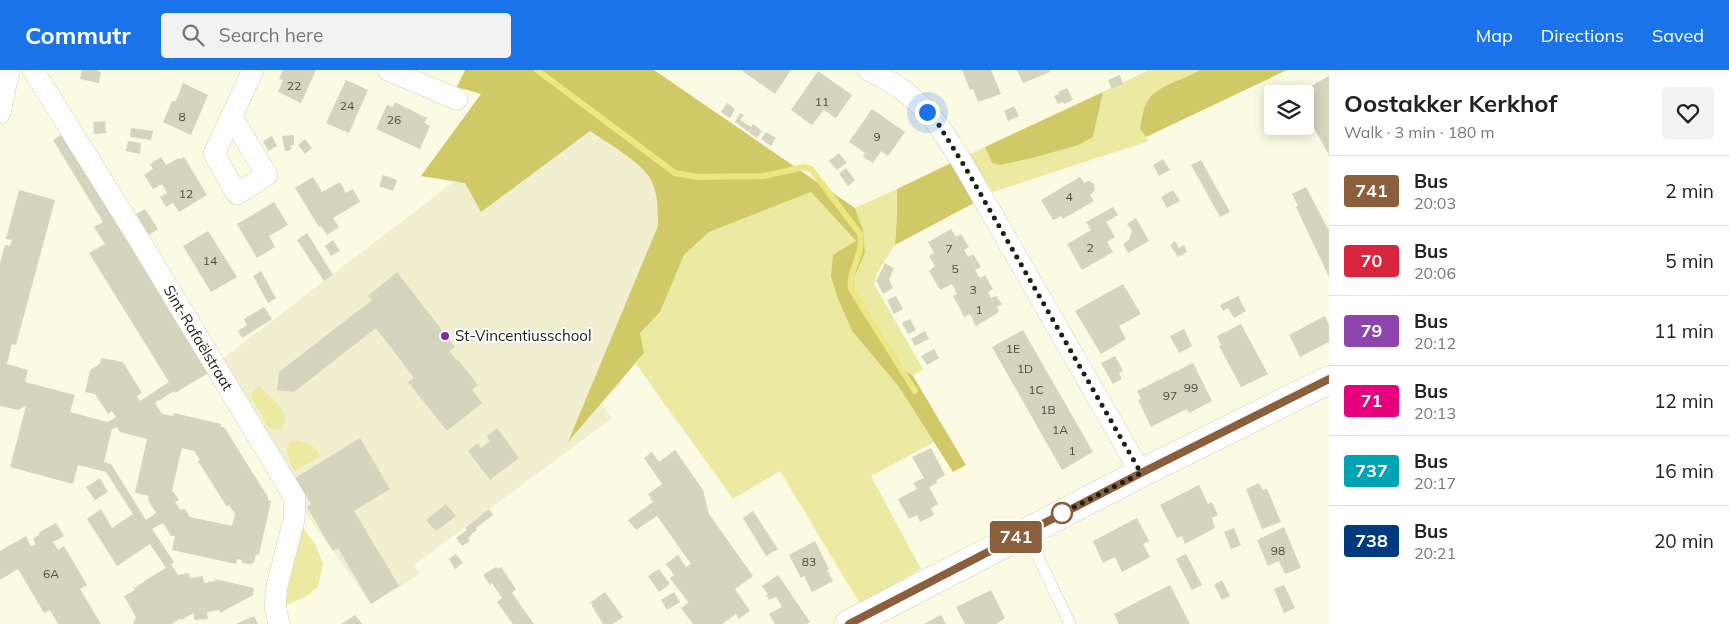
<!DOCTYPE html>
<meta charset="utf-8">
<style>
:root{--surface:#fff;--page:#f2f2f2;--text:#222;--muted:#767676;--line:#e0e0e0;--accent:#1a73e8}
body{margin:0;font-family:Mulish,sans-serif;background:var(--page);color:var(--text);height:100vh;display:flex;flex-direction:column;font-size:19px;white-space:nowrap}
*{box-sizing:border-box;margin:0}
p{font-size:16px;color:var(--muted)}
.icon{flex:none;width:28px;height:28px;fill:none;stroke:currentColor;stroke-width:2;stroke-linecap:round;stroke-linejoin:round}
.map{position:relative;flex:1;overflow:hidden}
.side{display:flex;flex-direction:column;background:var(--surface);width:400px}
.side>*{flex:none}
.badge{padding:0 10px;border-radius:4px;font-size:18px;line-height:32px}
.fabs{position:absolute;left:1264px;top:15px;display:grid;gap:10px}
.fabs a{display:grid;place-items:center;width:50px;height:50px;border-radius:5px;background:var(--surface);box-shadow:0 2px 12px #0003;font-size:25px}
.you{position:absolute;width:25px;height:25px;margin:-12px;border:4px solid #fff;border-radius:50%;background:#1a73e8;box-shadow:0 0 0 8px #1a73e833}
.map>.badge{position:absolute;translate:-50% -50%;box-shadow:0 0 0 2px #fff}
.round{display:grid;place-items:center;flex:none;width:52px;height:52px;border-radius:5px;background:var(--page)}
.headline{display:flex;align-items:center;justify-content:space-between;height:85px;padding:0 15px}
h1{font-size:24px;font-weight:700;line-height:38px}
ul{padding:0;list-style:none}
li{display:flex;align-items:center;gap:15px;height:70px;padding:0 15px;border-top:1px solid var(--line)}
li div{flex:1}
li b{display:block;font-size:19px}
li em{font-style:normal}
li .badge{min-width:55px;font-weight:700;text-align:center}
header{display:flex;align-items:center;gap:30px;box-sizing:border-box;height:70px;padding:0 25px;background:var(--accent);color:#fff}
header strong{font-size:24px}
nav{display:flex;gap:28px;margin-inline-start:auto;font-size:18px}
.search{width:350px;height:45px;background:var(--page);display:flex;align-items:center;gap:12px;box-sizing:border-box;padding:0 18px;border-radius:5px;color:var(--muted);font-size:19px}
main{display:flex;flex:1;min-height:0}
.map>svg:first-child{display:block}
.built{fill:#f0efd0}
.green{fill:#ece9a3}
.forest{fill:#cfc968}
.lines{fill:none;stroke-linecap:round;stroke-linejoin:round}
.stream{stroke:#ece685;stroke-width:6}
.building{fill:#d5d4bd;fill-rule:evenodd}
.lane-casing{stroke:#cfcfb8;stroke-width:12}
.street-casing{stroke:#cfcfb8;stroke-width:22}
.secondary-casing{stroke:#cfcfb8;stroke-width:29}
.lane{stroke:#fff;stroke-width:11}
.street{stroke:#fff;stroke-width:21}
.secondary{stroke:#fff;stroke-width:28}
.line-casing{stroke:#fff;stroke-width:11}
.line{stroke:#8b5e3c;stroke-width:8}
.walk{stroke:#1e1e15;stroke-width:5;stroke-dasharray:0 9}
.poi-dot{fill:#7e2c9b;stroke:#fff;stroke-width:2}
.stop-dot{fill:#fff;stroke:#8b5e3c;stroke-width:2.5}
.labels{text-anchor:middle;stroke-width:4;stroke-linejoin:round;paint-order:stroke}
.number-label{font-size:12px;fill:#4c4c3f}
.poi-label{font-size:15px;fill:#1e1e15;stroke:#fff;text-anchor:start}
.street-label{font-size:15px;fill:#1e1e15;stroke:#fff}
</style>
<header>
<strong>Commutr</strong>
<div class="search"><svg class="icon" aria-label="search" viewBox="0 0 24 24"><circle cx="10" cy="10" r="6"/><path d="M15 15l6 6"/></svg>Search here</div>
<nav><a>Map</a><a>Directions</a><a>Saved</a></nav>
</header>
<main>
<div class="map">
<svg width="1329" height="554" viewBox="0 0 1329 554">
<rect width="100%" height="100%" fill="#fbfae3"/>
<polygon class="built" points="563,28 673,110 644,247 620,315 601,333 612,348 414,495 420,504 371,534 307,445 221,290"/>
<g class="green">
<polygon points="1149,0 1200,0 1140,59 1149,71 993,122 966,86 985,77 992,93 1093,67 1103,22"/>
<polygon points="897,119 897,145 895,175 877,203 874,214 923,299 913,306 900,297 891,277 867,244 855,230 854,208 865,183 863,160 855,138"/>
<polygon points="811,122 856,171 831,207 838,229 852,261 899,317 934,372 871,406 921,499 860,534 780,401 733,429 636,294 644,283 640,263 660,242 684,185 709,162"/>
<path d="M259,316C270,327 295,343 281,359L277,360L268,357L250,325Z"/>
<path d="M293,370C306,371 314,375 321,386L294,401C289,390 285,383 289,372Z"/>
<polygon points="301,456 315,474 323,494 318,517 307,526 284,536 284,520"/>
</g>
<g class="forest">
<path d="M465,0H654L855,138L863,160L865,183L854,208L855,230L867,243L891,277L900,297L913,306L966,395L953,402L899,317L852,261L838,229L831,207L833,185L856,171L811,122L709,162L684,185L660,242L640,263L644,283L568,372L658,156C658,141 658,123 651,110C643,93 606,72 590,61L481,142L465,113L421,106L481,24L457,17Z"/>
<path d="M1200,0H1287L1146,67L1140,59C1142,49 1143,37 1149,29C1158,15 1187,9 1200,0Z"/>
<polygon points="1103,22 1093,67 1078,75 1036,87 1000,95 992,93 985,77"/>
<polygon points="951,93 974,133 895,175 897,145 897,119"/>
</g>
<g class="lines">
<path class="stream" d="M537,0L675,103L698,107L764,106L804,97L811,99L860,164C864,187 848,199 851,219L915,321"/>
</g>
<g class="building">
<polygon points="82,0 98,0 98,1 101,2 99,13 80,9"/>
<polygon points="283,0 316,0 301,33 278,22 283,10 279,9"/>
<polygon points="741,0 791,0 775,24"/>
<polygon points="962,0 991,0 1001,24 978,32 973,19 970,20"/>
<polygon points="1017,0 1050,0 1050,2 1023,13"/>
<polygon points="818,1 852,25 836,48 824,40 812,55 791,40"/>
<polygon points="1120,5 1123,14 1112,19 1108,10"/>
<polygon points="1329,6 1329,85 1305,42 1305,24 1297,24"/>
<polygon points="346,10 368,20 349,63 326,53"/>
<polygon points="183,13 208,25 191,65 163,52 172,31 176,31"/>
<polygon points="1067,18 1073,30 1064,34 1063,32 1058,34 1054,26 1059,24 1058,22"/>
<polygon points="395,32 427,48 424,53 430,56 420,79 376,59 387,35 393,37"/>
<polygon points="727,33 735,39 730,48 721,42"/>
<polygon points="1014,36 1019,46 1008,51 1004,41"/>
<polygon points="872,39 905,62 888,86 881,81 873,93 863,87 865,83 849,72"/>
<polygon points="740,43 744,45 740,50 751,57 753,54 762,61 757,68 735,52"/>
<polygon points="105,51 106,63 94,64 93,52"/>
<polygon points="131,58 153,61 151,70 130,67"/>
<polygon points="766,62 776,68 771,76 761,69"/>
<path d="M64,63L210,302L175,323L174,321L155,333L162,344L173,346L174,343L221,354V357H224L268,427V430L271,431L259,485L256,484L254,492L251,494L242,493V490L237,489L236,494L172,480L175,466H171L163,453L152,459L174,492L171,494L178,505L189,503L190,508L203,506L204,513L215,511V509L254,518L253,525L220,543V540L207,542L208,549L194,550V543L181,550L180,549L171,554H133L136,547L124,526L135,520L134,518L144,512V511L166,498L150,474L117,496L87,449L101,439L112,458L133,444L106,402L78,395L73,414L10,397L26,336L18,340L0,336V193L5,175L10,176L12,170L6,169L19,120L55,130L16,275L12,274L7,294L28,300L25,312L75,325L70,342L108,352L116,347L112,341L108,344L95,324L85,322L90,300L100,294L101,288L123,292L142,323L137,326L140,331L169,312L89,183L105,174L94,157L103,152L53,70ZM117,357L120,362L147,369L135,423L149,426L148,430L156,443L146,450L111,394L104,392L112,359ZM182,378L194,381L200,390L198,391L227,437L229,435L235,444L232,456L190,447L184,438L181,440L175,432L179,430L172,420Z"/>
<polygon points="294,65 294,75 291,75 291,80 285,81 282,66"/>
<polygon points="272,66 277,76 268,81 263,71"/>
<polygon points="305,69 312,78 305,84 298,75"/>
<polygon points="128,71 141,73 140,84 126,81"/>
<polygon points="839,83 847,93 837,100 829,91"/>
<polygon points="161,87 166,95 179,88 180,89 184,87 207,125 179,142 173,133 166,137 160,127 167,123 162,114 153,119 144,105 153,99 150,94"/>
<polygon points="1163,89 1170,100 1159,106 1153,95"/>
<polygon points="1201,90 1230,142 1220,147 1191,95"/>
<polygon points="846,98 855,110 848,116 839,104"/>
<polygon points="383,105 397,110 393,121 379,116"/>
<polygon points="313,107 322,122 340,112 346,123 353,119 360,132 333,148 339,157 327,165 321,156 319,157 295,118"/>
<polygon points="1080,107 1084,113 1089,111 1094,114 1095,120 1090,125 1094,131 1063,149 1061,146 1053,150 1041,130"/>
<polygon points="1306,117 1328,159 1329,158 1329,207 1296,137 1298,136 1292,124"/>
<polygon points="1173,120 1180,131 1167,138 1161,127"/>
<polygon points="274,132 288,155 269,166 275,177 257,188 237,154"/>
<polygon points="1113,137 1118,145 1106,152 1115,167 1107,172 1113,182 1082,200 1067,174 1091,160 1086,152"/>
<polygon points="145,139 158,159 149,165 136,144"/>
<polygon points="1136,148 1149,171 1128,183 1123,174 1129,170 1132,161 1127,154"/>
<polygon points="951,159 956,167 961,164 969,177 964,180 968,187 973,184 981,197 975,200 980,208 985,205 993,219 988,222 991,228 996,226 1002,234 997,237 999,242 976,256 970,244 964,247 959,237 953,226 957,224 952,214 940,220 929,201 935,196 929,186 934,183 928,172"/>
<polygon points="208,161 237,207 211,222 183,176"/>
<polygon points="307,163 333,205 324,211 297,170"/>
<polygon points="333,170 340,181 331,186 325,176"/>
<polygon points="1175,171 1179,178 1184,175 1187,182 1178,187 1170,175"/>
<polygon points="885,193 894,198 889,210 893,218 883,224 876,211"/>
<polygon points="261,201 276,228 268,233 253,206"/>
<polygon points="397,202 455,277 449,281 457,291 458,290 478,315 472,320 482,333 447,361 408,312 414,308 376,258 294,322 277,320 279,302 372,230 368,226"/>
<polygon points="1123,214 1141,244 1119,256 1126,269 1101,284 1075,241"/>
<polygon points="896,226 903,239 894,244 887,230"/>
<polygon points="1238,226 1246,241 1234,248 1228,238 1223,241 1220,235"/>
<polygon points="264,237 272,249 242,268 238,261 247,255 244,249"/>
<polygon points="1325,246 1329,255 1329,272 1300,287 1289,265"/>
<polygon points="910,249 916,260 908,264 902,253"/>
<polygon points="1241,254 1268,304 1241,317 1219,276 1221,275 1217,266"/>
<polygon points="1184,259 1192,276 1179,283 1170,266"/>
<polygon points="1023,260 1093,382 1062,400 992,277"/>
<polygon points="925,261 929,269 915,276 911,269"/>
<polygon points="934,279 939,288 927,295 921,286"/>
<polygon points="1115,286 1123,301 1119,303 1122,309 1113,314 1101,293"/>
<polygon points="1193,293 1212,331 1189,343 1187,339 1151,357 1138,330 1141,329 1137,321"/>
<polygon points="497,358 519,388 490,410 468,381 477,373 481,378 490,371 487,366"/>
<polygon points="360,368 390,419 354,441 399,516 371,534 338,478 333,481 307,437 311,434 295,408"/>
<polygon points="931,378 945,405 936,410 937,413 929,417 938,434 931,438 934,445 920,452 917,445 909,449 898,429 917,419 913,413 924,408 912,387"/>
<polygon points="675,380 703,420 709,444 753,506 735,519 750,541 739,549 736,544 722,554 693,554 681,538 689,532 688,532 670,508 674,505 666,494 678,485 686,497 691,494 657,446 636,460 628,450 653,432 648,424 662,414 644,388 652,382 659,392"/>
<polygon points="100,408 108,422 95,430 86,417"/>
<polygon points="1259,413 1263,420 1267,419 1281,452 1262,459 1246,419"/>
<polygon points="1199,415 1208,434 1212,432 1218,445 1212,448 1215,458 1185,474 1182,466 1177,468 1160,435"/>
<polygon points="446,434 456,446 436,461 426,450"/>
<polygon points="489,439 493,445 476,458 477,460 471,464 472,465 468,468 470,471 462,476 456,468 467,460 465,458"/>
<polygon points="753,441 778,479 766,486 743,448"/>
<polygon points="1137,448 1149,471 1143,474 1150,487 1122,502 1115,487 1103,493 1093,471"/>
<polygon points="56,453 64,466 53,472 58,480 64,476 87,515 80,519 101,554 58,554 50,540 44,543 18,499 0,510 0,481 26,466 31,476 36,475 33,469 40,464 38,463"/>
<polygon points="1284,457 1301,498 1285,504 1279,491 1268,496 1257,470"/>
<polygon points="1234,458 1241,475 1231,479 1224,462"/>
<polygon points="815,471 829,499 827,500 833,511 812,522 804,506 801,508 789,485"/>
<polygon points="456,484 463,493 455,499 449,489"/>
<polygon points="1186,484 1202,515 1192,520 1176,489"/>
<polygon points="496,497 498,499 501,497 516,519 512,523 534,554 513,554 497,532 502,528 492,513 490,515 483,505"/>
<polygon points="659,499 670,514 659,522 648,506"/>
<polygon points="778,505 810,552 807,554 775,554 769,544 782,537 776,527 769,530 766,525 768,524 762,516"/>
<polygon points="1222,510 1230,526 1222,530 1214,515"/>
<polygon points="1170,515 1190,554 1119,554 1114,544"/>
<polygon points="1284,515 1295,538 1284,543 1274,519"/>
<polygon points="991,520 1005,548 996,554 965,554 956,537"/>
<polygon points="605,522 623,547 613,554 603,554 592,536 591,532"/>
<polygon points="674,522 680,532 667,540 661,530"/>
<polygon points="355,545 362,554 341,554"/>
<polygon points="941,545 946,554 924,554"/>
<polygon points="254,546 258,554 236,554"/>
</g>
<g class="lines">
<g class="lane-casing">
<polyline id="lane" points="1026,462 1070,554"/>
</g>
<g class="street-casing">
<g id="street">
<polyline points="33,0 143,176 295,428 294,450 277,516 275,535 279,554"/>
<polyline points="388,0 457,29"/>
<path d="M868,0C919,24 937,50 965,97L1141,403"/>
<polyline points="0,43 9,0"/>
<polyline points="231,46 267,105 237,124 214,84 253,0"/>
</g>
</g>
<g class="secondary-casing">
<polyline id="secondary" points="849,554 1141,403 1329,310"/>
</g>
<use href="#lane" class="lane"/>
<use href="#street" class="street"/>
<use href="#secondary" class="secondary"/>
</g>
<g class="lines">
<g class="line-casing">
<polyline id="line" points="849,554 1141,403 1329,309"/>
</g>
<use href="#line" class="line"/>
<polyline class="walk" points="927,42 937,52 965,97 1141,403 1055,447 1062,443"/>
</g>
<circle class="poi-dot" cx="445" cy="266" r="5"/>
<circle class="stop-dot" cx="1062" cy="443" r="10"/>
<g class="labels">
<g class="number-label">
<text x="294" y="20">22</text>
<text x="822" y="36">11</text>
<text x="347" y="40">24</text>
<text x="182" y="51">8</text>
<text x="394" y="54">26</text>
<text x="877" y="71">9</text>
<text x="186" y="128">12</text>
<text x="1069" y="131">4</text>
<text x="1090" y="182">2</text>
<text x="949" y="183">7</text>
<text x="210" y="195">14</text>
<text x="955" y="203">5</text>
<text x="973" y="224">3</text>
<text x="979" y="244">1</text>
<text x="1013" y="283">1E</text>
<text x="1025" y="303">1D</text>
<text x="1191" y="322">99</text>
<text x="1036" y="324">1C</text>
<text x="1170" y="330">97</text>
<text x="1048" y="344">1B</text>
<text x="1060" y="364">1A</text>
<text x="1072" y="385">1</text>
<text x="1278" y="485">98</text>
<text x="809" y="496">83</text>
<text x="51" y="508">6A</text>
</g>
<g class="poi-label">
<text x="455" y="271">St-Vincentiusschool</text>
</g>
<g class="street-label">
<text transform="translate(198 268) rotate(59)" y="5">Sint-Rafaëlstraat</text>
</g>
</g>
</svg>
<div class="fabs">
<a><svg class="icon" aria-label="layers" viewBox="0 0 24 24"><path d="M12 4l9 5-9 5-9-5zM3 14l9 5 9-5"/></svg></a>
</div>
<div class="you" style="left:927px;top:42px"></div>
<b class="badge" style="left:1016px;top:467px;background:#8b5e3c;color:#fff">741</b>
</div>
<section class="side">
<div class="headline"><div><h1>Oostakker Kerkhof</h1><p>Walk · 3 min · 180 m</p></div><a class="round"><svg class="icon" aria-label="heart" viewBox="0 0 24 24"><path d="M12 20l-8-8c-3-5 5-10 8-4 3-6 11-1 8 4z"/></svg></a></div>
<ul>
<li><span class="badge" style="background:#8b5e3c;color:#fff">741</span><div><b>Bus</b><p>20:03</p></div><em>2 min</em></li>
<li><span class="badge" style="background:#d7263d;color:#fff">70</span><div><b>Bus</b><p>20:06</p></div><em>5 min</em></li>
<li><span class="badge" style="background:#8e44ad;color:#fff">79</span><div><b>Bus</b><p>20:12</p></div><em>11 min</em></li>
<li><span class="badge" style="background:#e6007e;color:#fff">71</span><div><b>Bus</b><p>20:13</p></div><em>12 min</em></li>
<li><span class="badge" style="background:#00a3b4;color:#fff">737</span><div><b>Bus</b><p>20:17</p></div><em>16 min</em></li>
<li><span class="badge" style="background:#003b80;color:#fff">738</span><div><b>Bus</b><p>20:21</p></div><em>20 min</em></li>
</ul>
</section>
</main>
